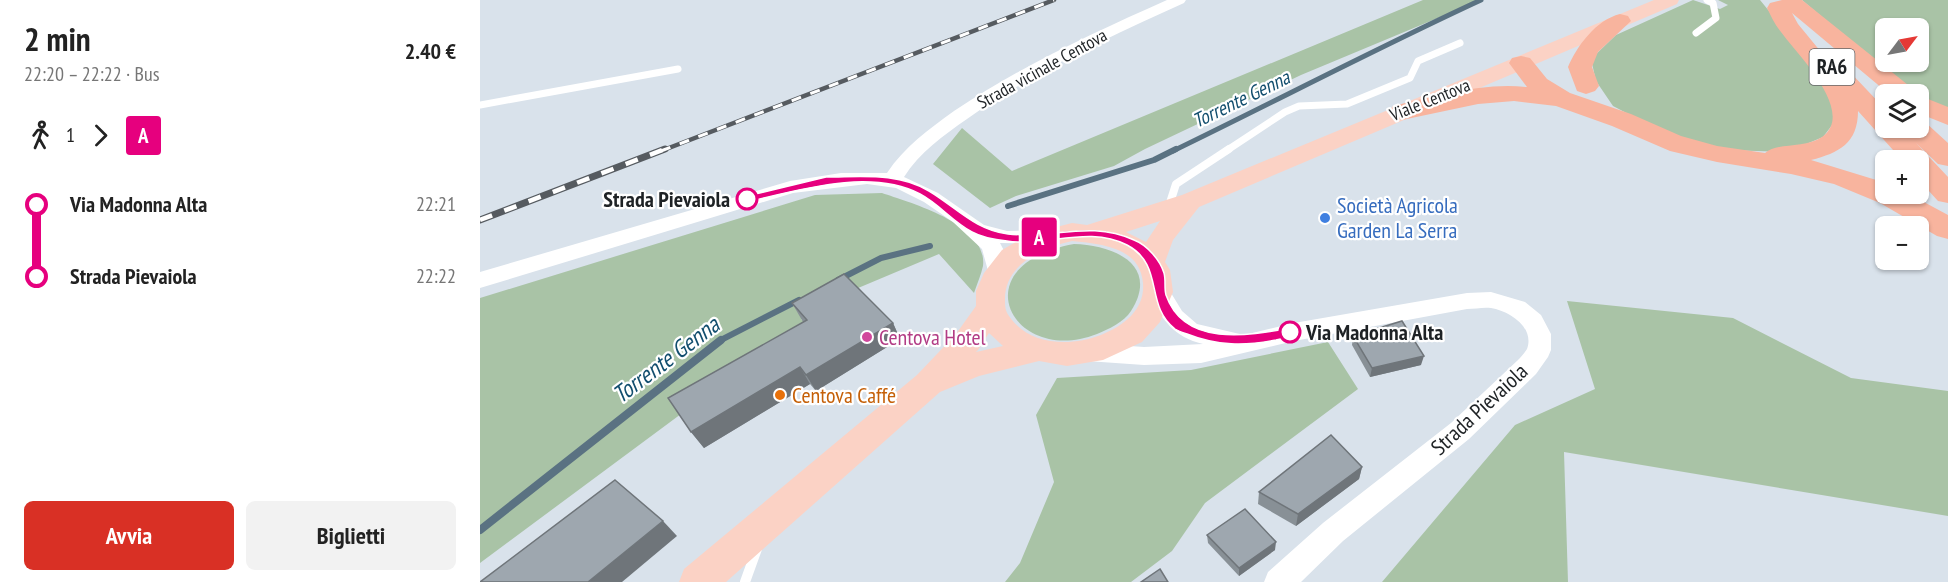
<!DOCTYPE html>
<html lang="it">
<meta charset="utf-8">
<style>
:root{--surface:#fff;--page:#f2f2f2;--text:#222;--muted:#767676;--accent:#d93025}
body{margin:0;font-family:"PT Sans Narrow",sans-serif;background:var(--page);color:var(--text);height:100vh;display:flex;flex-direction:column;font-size:22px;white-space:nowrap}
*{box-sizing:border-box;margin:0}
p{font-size:20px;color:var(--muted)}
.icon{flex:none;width:33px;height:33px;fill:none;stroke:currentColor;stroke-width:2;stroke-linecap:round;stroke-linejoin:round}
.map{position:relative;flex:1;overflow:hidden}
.details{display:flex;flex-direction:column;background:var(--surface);width:480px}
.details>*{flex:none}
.badge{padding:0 12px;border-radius:4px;font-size:21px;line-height:39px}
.needle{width:39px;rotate:58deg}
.buttons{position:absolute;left:1395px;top:18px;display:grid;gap:12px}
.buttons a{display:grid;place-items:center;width:54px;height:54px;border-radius:9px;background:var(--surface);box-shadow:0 2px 4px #0004;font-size:30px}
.map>.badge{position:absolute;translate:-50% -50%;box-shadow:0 0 0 3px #fff}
.legs{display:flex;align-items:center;gap:9px;height:66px;padding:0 24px;font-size:20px}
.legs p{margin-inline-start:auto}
.headline{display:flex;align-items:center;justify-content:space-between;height:102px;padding:0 24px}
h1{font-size:33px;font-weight:600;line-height:45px}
.cta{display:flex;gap:12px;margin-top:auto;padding:12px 24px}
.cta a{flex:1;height:69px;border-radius:9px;background:var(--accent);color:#fff;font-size:24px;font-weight:600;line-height:69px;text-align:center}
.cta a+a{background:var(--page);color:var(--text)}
ul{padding:0 24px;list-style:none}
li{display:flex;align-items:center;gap:21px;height:72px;font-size:22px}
li i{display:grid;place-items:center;width:9px;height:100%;margin:0 8px;background:currentColor}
li i::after{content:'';width:15px;height:15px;margin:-8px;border:4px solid;border-radius:50%;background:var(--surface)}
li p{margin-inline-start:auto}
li:first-child i{background:linear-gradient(#0000 50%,currentColor 0)}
li:last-child i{background:linear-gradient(currentColor 50%,#0000 0)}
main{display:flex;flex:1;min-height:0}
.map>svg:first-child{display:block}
.green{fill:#a9c3a6;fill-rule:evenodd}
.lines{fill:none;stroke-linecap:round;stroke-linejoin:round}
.stream-far2{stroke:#5a7282;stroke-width:5}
.stream-far1{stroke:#5a7282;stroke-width:6}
.stream{stroke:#5a7282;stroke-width:8}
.service-far2{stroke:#fff;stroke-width:7}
.service-far1{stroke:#fff;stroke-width:8}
.service{stroke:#fff;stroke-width:10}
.tertiary{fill:#fff;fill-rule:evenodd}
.primary{fill:#fbd2c5;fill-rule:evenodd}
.motorway{fill:#f8b49e;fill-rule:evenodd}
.rail-far1-casing{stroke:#565b60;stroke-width:4.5}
.rail-casing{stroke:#565b60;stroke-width:7}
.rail-far1{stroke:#fff;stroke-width:3;stroke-dasharray:10;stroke-linecap:butt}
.rail{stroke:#fff;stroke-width:4.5;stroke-dasharray:13;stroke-linecap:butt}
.wall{fill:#889096}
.shaded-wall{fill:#6f757a}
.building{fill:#9ea7af;stroke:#6f757a;stroke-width:1.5}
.line-1{fill:#e6007e;stroke:#fff;stroke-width:1.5}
.stop-1-dot{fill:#fff;stroke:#e6007e;stroke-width:3}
.shop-dot{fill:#3f7fe0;stroke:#fff;stroke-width:2}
.hotel-dot{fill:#d1479c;stroke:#fff;stroke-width:2}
.food-dot{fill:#e8710a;stroke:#fff;stroke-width:2}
.labels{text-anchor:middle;stroke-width:4.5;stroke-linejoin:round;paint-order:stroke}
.far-street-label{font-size:18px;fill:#1e2225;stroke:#fff}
.far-water-label{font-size:20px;font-style:italic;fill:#124e6e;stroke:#fff}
.shield{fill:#fff;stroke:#626466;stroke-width:1.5}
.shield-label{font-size:21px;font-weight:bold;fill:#1e2225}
.stop-label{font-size:22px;font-weight:bold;fill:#1e2225;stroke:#fff;text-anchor:end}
.shop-label{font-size:22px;fill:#366cbe;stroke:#fff;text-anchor:start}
.hotel-label{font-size:22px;fill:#b23c85;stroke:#fff;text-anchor:start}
.food-label{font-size:22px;fill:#c56008;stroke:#fff;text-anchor:start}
.street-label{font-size:22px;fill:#1e2225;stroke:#fff}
.water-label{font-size:24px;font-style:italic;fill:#124e6e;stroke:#fff}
</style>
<main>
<section class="details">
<div class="headline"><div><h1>2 min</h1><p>22:20 – 22:22 · Bus</p></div><b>2.40 €</b></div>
<div class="legs"><svg class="icon" aria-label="walk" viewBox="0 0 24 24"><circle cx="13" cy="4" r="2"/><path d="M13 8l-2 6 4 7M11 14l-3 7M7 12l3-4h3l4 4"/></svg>1<svg class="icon" aria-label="forward" viewBox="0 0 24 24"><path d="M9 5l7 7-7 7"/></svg><b class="badge" style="background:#e6007e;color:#fff">A</b></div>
<ul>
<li><i style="color:#e6007e"></i><b>Via Madonna Alta</b><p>22:21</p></li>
<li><i style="color:#e6007e"></i><b>Strada Pievaiola</b><p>22:22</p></li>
</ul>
<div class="cta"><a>Avvia</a><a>Biglietti</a></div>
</section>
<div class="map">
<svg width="1468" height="582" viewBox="0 0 1468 582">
<rect width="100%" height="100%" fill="#d9e2eb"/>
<g class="green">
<polygon points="943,0 1001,0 821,75 665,149 634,166 536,196 510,208 453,164 482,128 532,171"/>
<polygon points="1213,0 1240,9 1248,5 1238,0 1280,0 1344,78 1359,116 1343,137 1307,152 1245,150 1183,132 1133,106 1116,81 1111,59 1136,35"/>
<path d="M1322,0H1468V112L1428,90ZM1406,28H1438V62H1406Z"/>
<path d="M402,193C431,203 508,224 503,266C501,275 497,284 494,293L459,254L371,291L321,319L336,336L201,414L0,563V298L335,195Z"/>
<path d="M594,244C634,245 680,265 651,311C644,322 629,329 617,334C532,367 479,265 594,244Z"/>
<polygon points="1087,301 1253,318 1371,378 1468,391 1468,516 1084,452 1088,582 902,582 1035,425 1115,389"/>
<polygon points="848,342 878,389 725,503 692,551 651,582 525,582 540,563 574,482 556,415 577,378 711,370"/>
</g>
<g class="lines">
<path class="stream-far2" d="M693,151C796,101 897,48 1001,0"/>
<g class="stream-far1">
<polyline points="528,206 674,160 696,149"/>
<polyline points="358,280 401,258 450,246"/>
<polyline points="239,341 319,300"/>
</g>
<polyline class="stream" points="0,530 241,340"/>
<g class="service-far2">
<polyline points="1216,33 1236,18 1233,3 1227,0"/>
<polyline points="0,105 198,69"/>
<polyline points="746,151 805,112 819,106 867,104 930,78 938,61 980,43"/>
</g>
<polyline class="service-far1" points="688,209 696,184 749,149"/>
<polyline class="service" points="265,582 278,546"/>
<g class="tertiary">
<path d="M687,0H706L704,3C629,37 555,71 487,119C464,135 439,153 424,177L458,193L504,225L527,231L571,230L578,232L582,237L578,242L571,244L520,243C526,254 532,267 526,278L518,281L510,278L502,249L473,222L444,202L416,188L387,184L313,193L0,288V272L310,181L361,173H407C424,147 449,129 474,111C541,66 613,33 687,0Z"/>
<path d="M680,286L688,288L702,311L717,324L764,335L814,323L987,293L1011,292L1045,302L1061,315L1071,334V350L1068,357L1056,374L989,439L863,541L821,582H784L788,572L843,523L971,423L1038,360C1041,357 1045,352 1047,349C1055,327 1029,311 1011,308C1003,307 995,309 987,309L814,341L721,363L664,365L607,361L598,359L595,352L598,345L607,343L664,347L723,344C694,337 682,320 669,294L672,288Z"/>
</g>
<path class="primary" d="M1174,0H1199L1197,4L719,207L693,240L685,262L690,270L693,292L680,322L662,342L623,360L587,366L559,361L499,376L460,392L246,582H199L204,569L437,375L476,334L496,306V291L504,273L522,250L541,239L561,231L592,223L607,225L702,195ZM680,221L666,242L646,232ZM592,241C621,244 660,247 663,283C664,296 660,306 651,316C622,345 556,356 529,316C525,311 525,305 525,299C525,264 562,248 592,241ZM509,333L523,346L496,352L498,350Z"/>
<g class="motorway">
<path d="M1302,0H1322L1433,89L1436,94H1409L1312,13L1318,24L1355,69L1368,70L1406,110V128H1421L1425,131L1423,128H1438V121L1445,122L1468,143V166L1458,164L1436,143L1468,177V203L1458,201L1438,179V160H1422L1378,111C1378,143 1359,153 1331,160L1406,183V194H1429L1468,215V239L1457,236L1400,203L1354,184L1311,174L1237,162L1190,151L1132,126L1076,106L1034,101L998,104L922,120L913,118L909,112L913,106C955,96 1003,82 1047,87L1029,63L1032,58L1041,56L1050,58L1067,79L1090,93L1151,114L1201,136L1237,146L1285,153C1297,142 1325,149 1342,137C1377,112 1316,53 1301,32C1295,25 1291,16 1287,8L1290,3Z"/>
<path d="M1140,14L1148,16L1151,21L1118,52L1112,67L1119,86L1115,91L1106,94L1097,91L1088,67C1097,46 1116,20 1140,14Z"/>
<polygon points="1438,95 1468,107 1468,125 1438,113"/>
</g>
<g class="rail-far1-casing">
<polyline id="rail-far1" points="181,151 574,0"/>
</g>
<g class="rail-casing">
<polyline id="rail" points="0,220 185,149"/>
</g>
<use href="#rail-far1" class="rail-far1"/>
<use href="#rail" class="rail"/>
</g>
<g class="wall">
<polygon points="312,303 413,323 420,339 336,391 330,384 224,448 211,432 323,322"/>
<polygon points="873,336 941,365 890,377 872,345"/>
<polygon points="882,467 879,479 816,526 778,504 779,492"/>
<polygon points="727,535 795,550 759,576 728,543"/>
</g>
<g class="shaded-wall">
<polygon points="413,323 420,339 336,391 326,375"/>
<polygon points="944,356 941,365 890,377 892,368"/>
<polygon points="320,367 330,384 224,448 211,432"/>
<polygon points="882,467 879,479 816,526 818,514"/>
<polygon points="183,521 197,536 142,582 108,582"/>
<polygon points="796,542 795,550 759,576 759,568"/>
</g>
<g class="building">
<polygon points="364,274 413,323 326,375 320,367 211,432 188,398 327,320 312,303"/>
<polygon points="922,321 944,356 892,368 873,336"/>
<polygon points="851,435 882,467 818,514 779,492"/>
<polygon points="135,480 183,521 108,582 0,582"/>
<polygon points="765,509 796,542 759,568 727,535"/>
<polygon points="680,569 688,582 661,582"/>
</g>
<path class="line-1" d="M346,177C381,177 418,172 449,191C476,207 495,230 528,234C573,239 610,220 654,240C667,245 680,260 684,273C686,280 684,288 686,295C704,347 768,336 810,328L816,332C812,338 803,338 796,340C765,346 737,346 707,334C704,333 698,331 695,329C664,305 685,265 647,245C609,225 567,247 527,241C516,240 501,237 492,232C473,222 459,204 440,194C390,168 319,190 267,202L262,199L267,196Z"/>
<g class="stop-1-dot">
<circle cx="267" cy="199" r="10"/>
<circle cx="810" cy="332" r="10"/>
</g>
<circle class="shop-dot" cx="845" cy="218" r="6"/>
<circle class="hotel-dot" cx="387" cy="337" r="6"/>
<circle class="food-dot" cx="300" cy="395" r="6"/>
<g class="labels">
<g class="far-street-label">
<text transform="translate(562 69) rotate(-29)" y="6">Strada vicinale Centova</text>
<text transform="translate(950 100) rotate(-22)" y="6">Viale Centova</text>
</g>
<g class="far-water-label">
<text transform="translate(761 99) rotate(-26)" y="7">Torrente Genna</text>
</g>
<rect class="shield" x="1329.5" y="49" width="45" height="36" rx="4.5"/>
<g class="shield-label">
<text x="1352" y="74">RA6</text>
</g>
<g class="stop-label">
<text x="250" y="207">Strada Pievaiola</text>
<text x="826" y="340" text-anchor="start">Via Madonna Alta</text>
</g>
<g class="shop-label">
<text x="857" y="213">Società Agricola<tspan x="857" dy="25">Garden La Serra</tspan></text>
</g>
<g class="hotel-label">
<text x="399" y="345">Centova Hotel</text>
</g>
<g class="food-label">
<text x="312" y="403">Centova Caffé</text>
</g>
<g class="street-label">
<text transform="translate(999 409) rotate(-43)" y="8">Strada Pievaiola</text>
</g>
<g class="water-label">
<text transform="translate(186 360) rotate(-37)" y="8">Torrente Genna</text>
</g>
</g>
</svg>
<div class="buttons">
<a><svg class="needle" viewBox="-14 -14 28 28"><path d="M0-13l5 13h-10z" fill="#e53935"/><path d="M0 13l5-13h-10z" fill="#767676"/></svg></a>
<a><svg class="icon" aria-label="layers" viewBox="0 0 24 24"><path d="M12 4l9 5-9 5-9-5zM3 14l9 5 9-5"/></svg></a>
<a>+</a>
<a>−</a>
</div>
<b class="badge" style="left:559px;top:237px;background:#e6007e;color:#fff">A</b>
</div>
</main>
